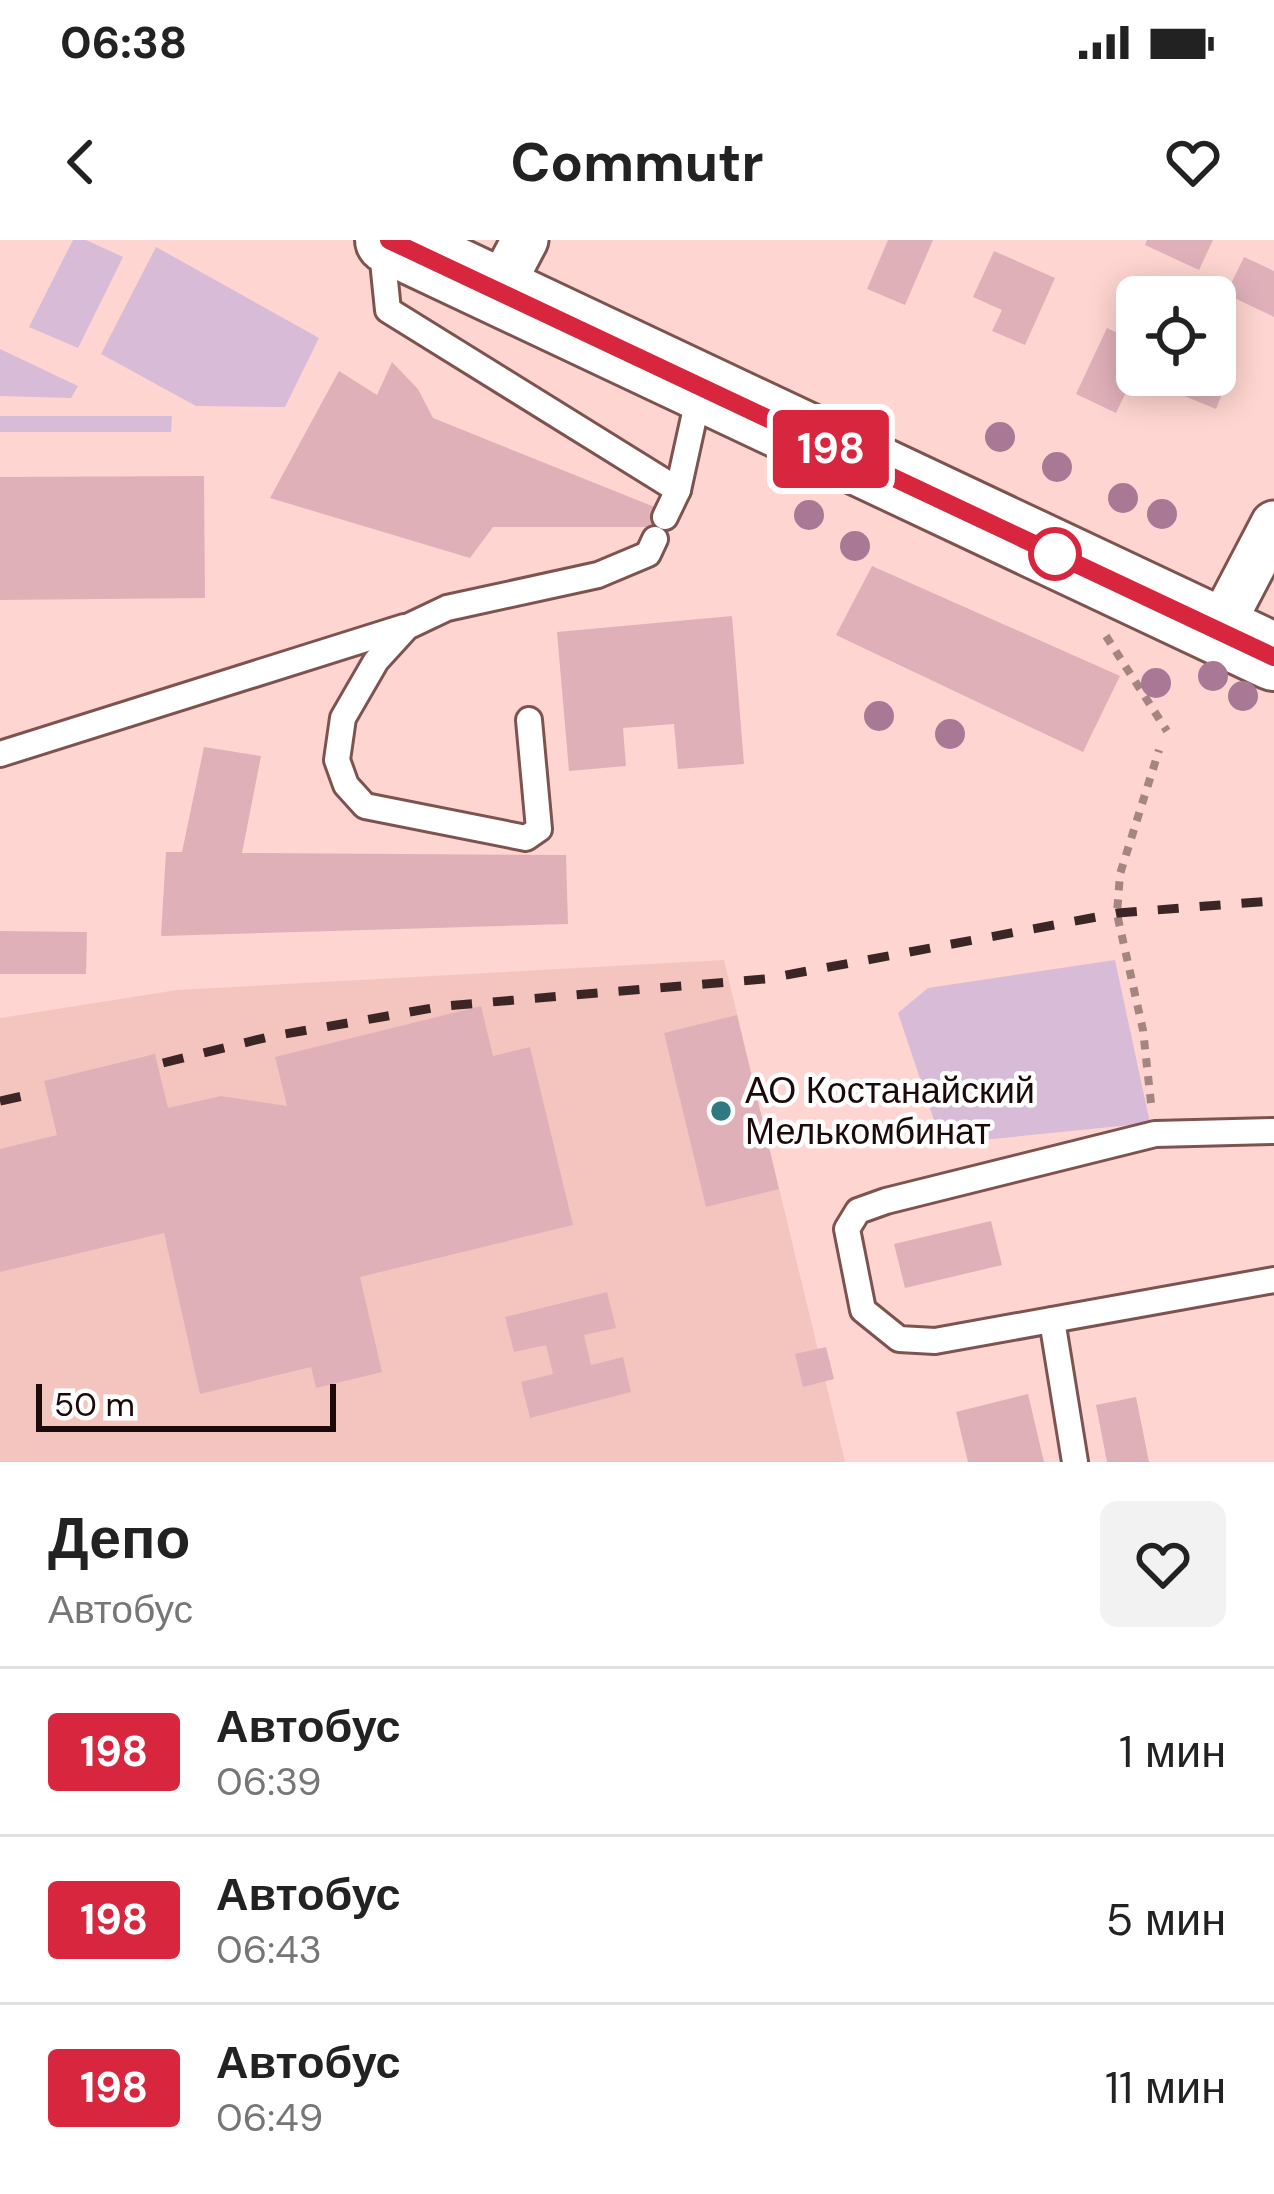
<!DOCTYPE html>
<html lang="ru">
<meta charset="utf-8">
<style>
:root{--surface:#fff;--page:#f2f2f2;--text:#222;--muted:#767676;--line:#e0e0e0}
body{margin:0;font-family:"DM Sans",sans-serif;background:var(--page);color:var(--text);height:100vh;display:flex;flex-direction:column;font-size:45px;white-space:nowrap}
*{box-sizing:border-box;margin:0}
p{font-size:39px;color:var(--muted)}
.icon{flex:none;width:66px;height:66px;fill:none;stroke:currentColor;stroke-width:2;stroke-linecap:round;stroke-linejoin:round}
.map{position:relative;height:1222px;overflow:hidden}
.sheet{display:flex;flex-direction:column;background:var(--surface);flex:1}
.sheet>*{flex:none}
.badge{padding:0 24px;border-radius:9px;font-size:42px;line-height:78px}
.buttons{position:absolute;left:1116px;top:36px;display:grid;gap:24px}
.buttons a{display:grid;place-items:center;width:120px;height:120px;border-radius:18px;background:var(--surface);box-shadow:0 6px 30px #0003;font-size:60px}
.scale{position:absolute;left:36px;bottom:30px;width:300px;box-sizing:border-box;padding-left:12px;border:6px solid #1b0a09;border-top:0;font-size:33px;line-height:42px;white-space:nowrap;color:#1b0a09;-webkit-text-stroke:9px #fff;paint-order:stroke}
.map>.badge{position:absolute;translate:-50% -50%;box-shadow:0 0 0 6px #fff}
.round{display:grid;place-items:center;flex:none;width:126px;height:126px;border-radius:18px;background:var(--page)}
.summary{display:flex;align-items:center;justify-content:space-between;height:204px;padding:0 48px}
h1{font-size:57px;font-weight:700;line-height:90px}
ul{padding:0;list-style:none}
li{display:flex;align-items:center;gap:36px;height:168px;padding:0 48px;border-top:3px solid var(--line)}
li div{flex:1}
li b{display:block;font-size:45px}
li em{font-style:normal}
li .badge{min-width:132px;font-weight:700;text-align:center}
.status{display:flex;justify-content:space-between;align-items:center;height:84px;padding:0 60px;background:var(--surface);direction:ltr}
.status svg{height:33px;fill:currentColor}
header{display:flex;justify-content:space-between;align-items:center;height:156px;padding:0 48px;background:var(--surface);font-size:54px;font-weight:700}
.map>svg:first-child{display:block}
.built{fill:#f4c5bf}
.green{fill:#d7bbd7}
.building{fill:#e0b0b9}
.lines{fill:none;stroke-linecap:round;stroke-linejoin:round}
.lane-casing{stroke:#7e534f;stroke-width:30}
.street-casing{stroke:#7e534f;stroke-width:51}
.secondary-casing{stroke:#7e534f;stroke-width:72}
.path{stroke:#a58582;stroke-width:8;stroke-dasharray:9 9;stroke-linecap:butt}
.lane{stroke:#fff;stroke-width:24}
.street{stroke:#fff;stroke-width:45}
.secondary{stroke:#fff;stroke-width:66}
.rail{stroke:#3b2625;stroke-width:9;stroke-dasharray:21 21;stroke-linecap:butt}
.tree{fill:#a87895}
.line-casing{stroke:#fff;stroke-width:27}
.line{stroke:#d7263d;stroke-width:18}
.stop-dot{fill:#fff;stroke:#d7263d;stroke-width:6}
.poi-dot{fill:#317981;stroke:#fff;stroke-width:4.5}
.labels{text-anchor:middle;stroke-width:9;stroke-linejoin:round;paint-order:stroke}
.poi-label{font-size:36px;fill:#1b0a09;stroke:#fff;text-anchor:start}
</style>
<div class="status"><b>06:38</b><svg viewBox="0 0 49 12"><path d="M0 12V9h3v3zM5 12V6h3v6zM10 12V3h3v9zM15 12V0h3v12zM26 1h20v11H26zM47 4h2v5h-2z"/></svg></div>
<header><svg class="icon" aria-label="back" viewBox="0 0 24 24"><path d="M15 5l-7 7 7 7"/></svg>Commutr<svg class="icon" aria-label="heart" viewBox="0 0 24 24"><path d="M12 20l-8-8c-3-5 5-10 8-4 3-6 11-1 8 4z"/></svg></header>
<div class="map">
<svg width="1274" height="1222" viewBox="0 0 1274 1222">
<rect width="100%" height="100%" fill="#fed5d0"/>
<polygon class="built" points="724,720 845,1222 0,1222 0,778 177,750"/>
<g class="green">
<polygon points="73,0 86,0 123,17 78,108 29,87"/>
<polygon points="156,7 319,98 285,167 196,166 101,114"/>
<polygon points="0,109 78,146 71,158 0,156"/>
<polygon points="0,176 172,176 171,192 0,192"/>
<polygon points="1115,720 1150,883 963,902 941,901 898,773 928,748"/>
</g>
<g class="building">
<polygon points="888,0 933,0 905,65 867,49"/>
<polygon points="1147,0 1213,0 1199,30 1145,5"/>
<polygon points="994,11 1055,38 1025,105 992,91 1002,70 973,57"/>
<polygon points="1244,17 1274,31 1274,77 1226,54"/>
<polygon points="1107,88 1137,102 1137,129 1116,173 1076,154"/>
<polygon points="392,122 418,149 433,178 657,268 653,287 493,287 470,318 270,258 339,131 377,155"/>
<polygon points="1145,135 1200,135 1225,146 1216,169 1143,139"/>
<polygon points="204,236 205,358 0,360 0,237"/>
<polygon points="872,326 1120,436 1083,512 836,395"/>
<polygon points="732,376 744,524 678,529 674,484 623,488 626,526 569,531 557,392"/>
<polygon points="204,507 261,516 242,613 566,615 568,684 161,696 166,612 182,612"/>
<polygon points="0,691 87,692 86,734 0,734"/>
<polygon points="481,766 493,816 530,807 573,985 360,1037 382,1132 316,1148 311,1127 200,1154 164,993 0,1032 0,909 57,895 44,841 155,814 168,868 221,856 287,866 275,817"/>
<polygon points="737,775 779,949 706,967 664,793"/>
<polygon points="991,981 1002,1025 905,1048 894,1004"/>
<polygon points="607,1052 616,1088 584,1095 591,1125 623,1117 631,1152 530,1178 521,1142 553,1134 546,1105 514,1112 505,1077"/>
<polygon points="826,1107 834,1139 803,1147 795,1114"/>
<polygon points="1028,1154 1044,1222 968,1222 956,1172"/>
<polygon points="1136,1157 1149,1222 1107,1222 1096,1165"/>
</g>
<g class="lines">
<g class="lane-casing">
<g id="lane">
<polyline points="381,2 388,70 678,250"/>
<polyline points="665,277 678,250 700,150"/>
<polyline points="529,480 539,589 526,598 365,566 346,545 337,520 343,478 376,421 407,387 447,368 598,335 648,314 655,299"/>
<polyline points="0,514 404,387"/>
<polyline points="1274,891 1155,894 886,961 858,971 847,989 863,1070 899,1099 935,1101 1274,1040"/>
<polyline points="1052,1080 1075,1222"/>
</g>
</g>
<g class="street-casing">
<g id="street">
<polyline points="497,53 525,0"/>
<polyline points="1218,391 1274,284"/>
</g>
</g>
<g class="secondary-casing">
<polyline id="secondary" points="389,0 1274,417"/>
</g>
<g class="path">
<polyline points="1106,396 1167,491"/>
<polyline points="1151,863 1143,790 1117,674 1120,634 1159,510"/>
</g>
<use href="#lane" class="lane"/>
<use href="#street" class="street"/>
<use href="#secondary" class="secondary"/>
<g class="rail">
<polyline points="163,823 268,797 444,766 765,739 1118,673 1271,661"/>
<polyline points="0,861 32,854"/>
</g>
</g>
<g class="tree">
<circle cx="1000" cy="197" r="15"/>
<circle cx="1057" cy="227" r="15"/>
<circle cx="1123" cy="258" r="15"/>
<circle cx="1162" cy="274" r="15"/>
<circle cx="809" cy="275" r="15"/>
<circle cx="855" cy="306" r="15"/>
<circle cx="1213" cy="436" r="15"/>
<circle cx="1156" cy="443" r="15"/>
<circle cx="1243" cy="456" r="15"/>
<circle cx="879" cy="476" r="15"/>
<circle cx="950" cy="494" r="15"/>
</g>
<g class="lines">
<g class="line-casing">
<polyline id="line" points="389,0 1274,417"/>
</g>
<use href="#line" class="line"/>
</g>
<circle class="stop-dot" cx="1055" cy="314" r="24"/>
<circle class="poi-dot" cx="721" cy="871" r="12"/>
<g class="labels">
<g class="poi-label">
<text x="745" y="863">АО Костанайский<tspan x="745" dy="41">Мелькомбинат</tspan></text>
</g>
</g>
</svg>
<div class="buttons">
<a><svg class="icon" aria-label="locate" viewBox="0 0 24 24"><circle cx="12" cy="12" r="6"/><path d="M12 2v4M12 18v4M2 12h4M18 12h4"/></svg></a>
</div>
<div class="scale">50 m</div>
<b class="badge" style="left:831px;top:209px;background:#d7263d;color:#fff">198</b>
</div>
<section class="sheet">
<div class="summary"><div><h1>Депо</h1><p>Автобус</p></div><a class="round"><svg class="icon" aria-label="heart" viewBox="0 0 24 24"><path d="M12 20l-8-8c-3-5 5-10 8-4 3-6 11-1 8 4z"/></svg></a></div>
<ul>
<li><span class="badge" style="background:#d7263d;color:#fff">198</span><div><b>Автобус</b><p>06:39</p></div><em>1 мин</em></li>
<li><span class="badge" style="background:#d7263d;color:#fff">198</span><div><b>Автобус</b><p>06:43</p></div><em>5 мин</em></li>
<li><span class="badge" style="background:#d7263d;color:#fff">198</span><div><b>Автобус</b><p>06:49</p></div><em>11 мин</em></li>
</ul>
</section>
